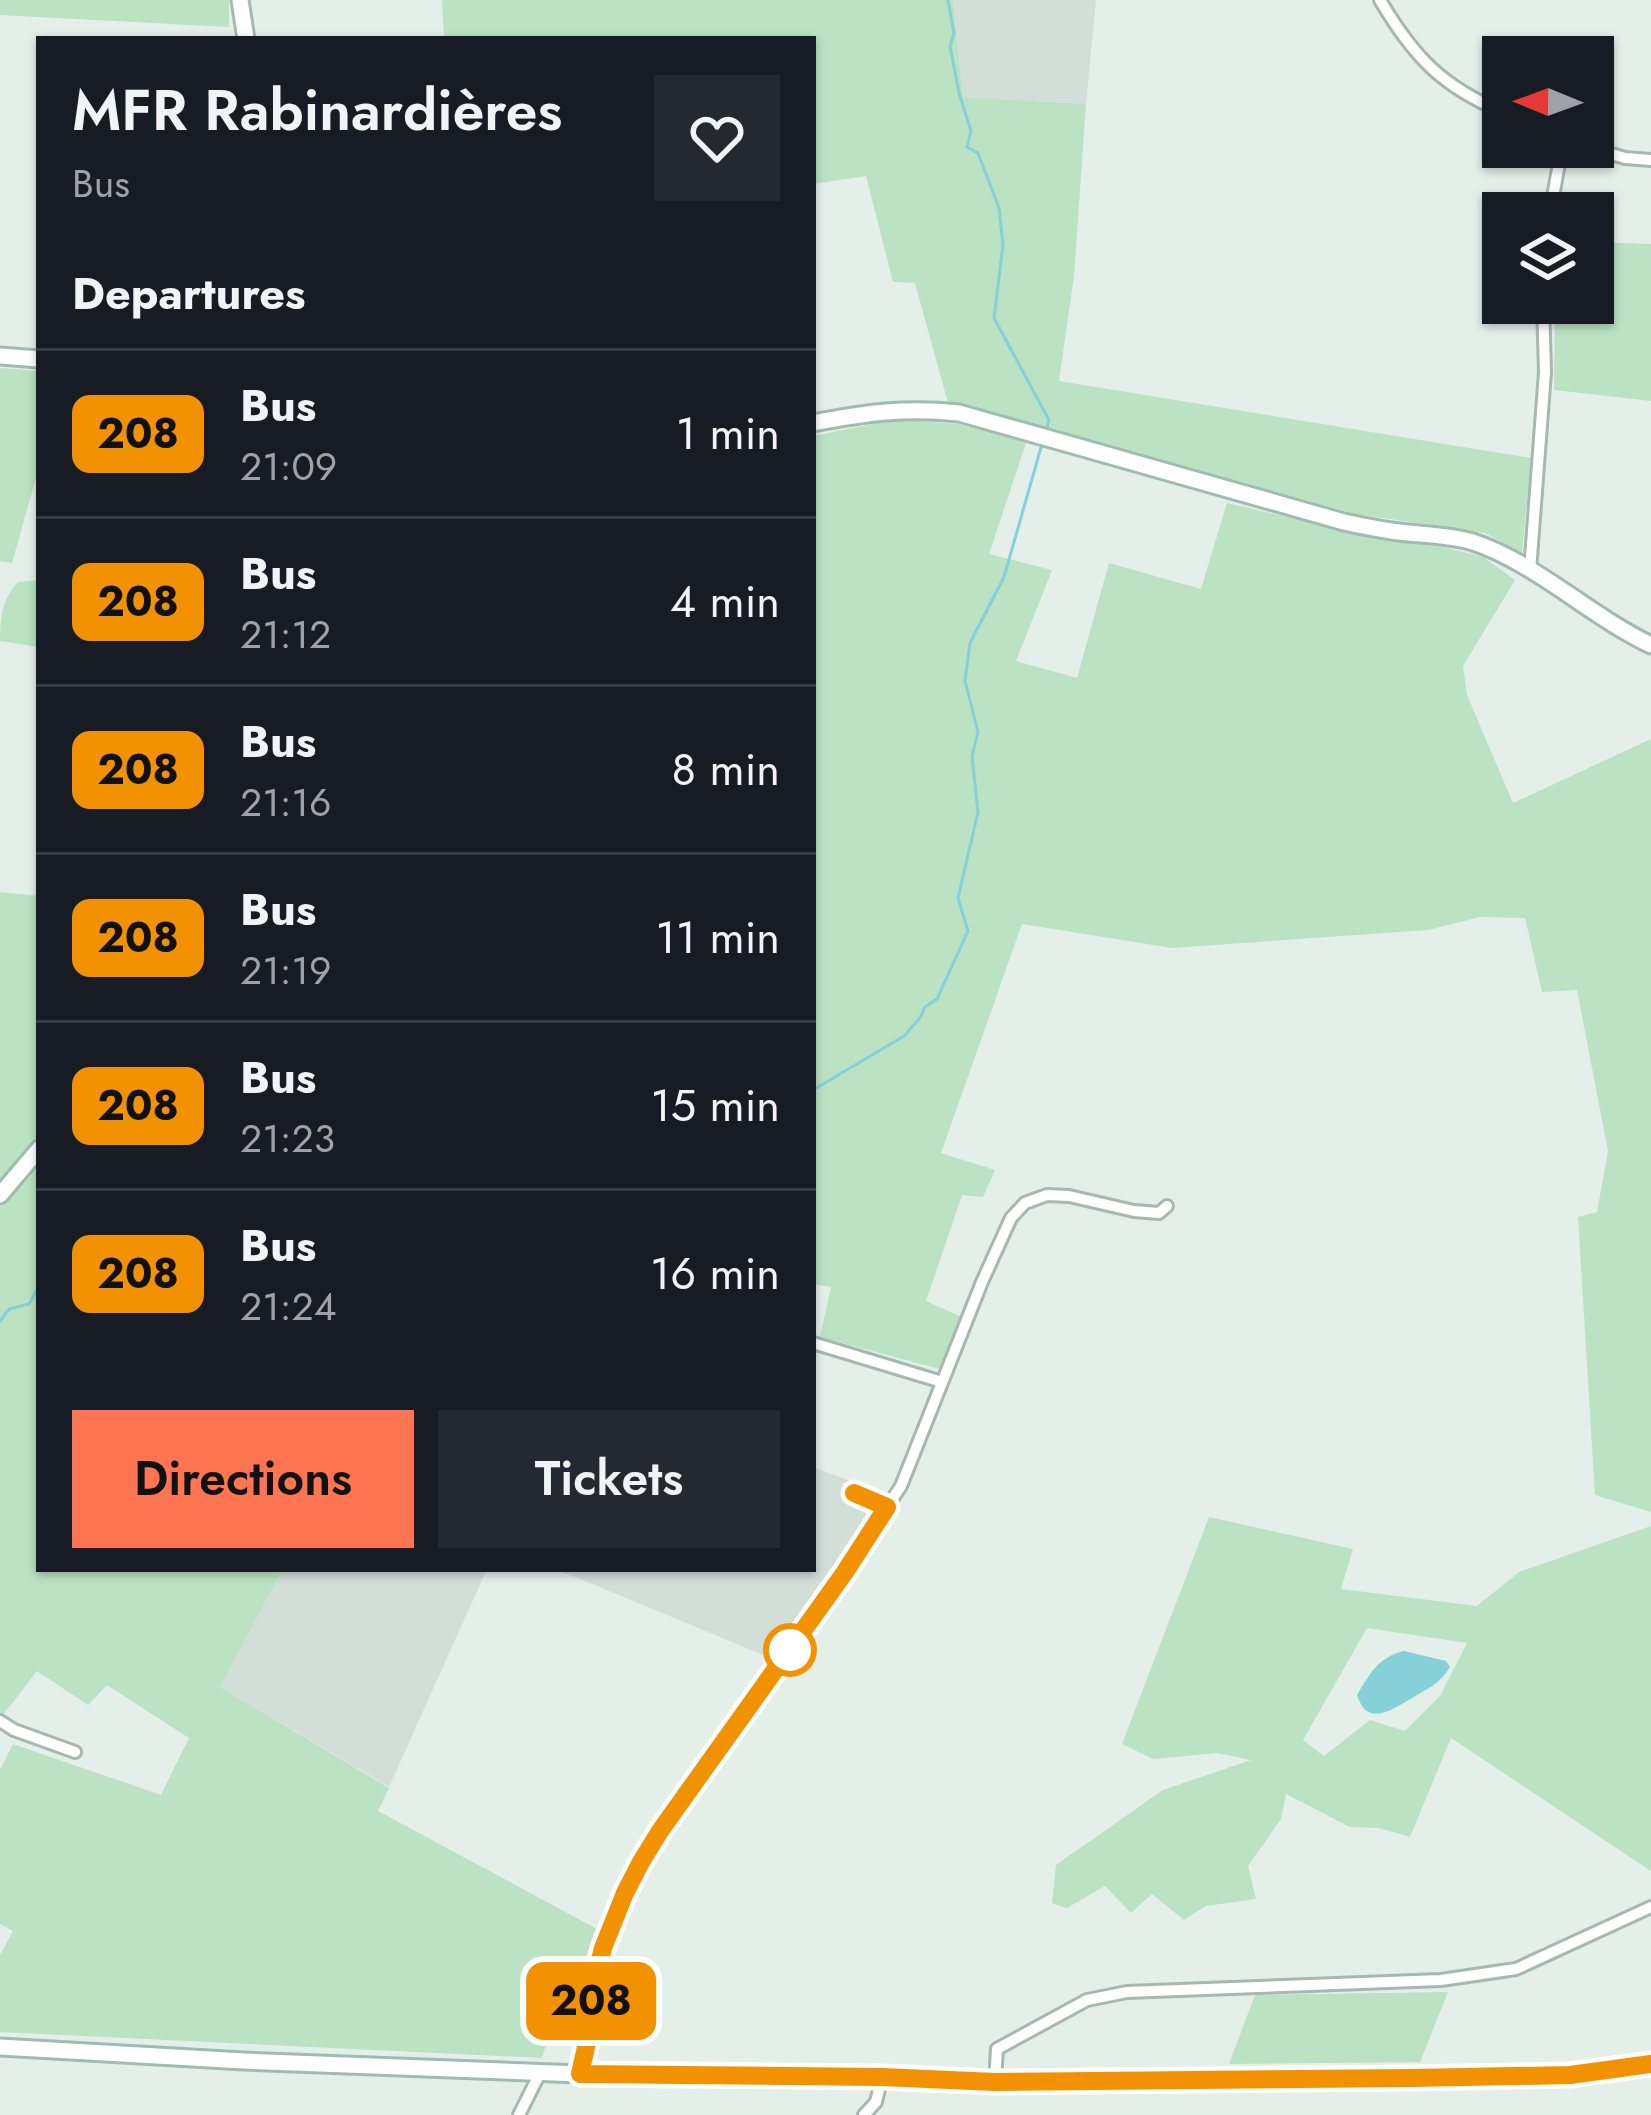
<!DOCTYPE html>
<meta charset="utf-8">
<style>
:root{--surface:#171b24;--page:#242831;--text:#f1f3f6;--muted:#9ea1a6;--line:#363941;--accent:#ff7551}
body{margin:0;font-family:Jost,sans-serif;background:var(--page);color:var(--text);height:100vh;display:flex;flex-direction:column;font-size:45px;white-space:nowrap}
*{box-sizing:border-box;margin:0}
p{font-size:39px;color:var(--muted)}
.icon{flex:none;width:66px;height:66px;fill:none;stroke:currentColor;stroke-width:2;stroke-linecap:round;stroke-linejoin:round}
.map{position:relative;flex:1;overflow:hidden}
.sheet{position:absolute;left:36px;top:36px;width:780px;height:1536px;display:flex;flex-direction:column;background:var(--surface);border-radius:0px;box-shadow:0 3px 9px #0004}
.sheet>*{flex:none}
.badge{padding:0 24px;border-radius:18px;font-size:42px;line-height:78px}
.needle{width:78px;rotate:271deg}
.controls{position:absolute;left:1482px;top:36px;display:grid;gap:24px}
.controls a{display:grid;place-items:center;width:132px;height:132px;border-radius:0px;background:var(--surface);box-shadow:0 3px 9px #0004;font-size:60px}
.map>.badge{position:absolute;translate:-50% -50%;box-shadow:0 0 0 6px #fff}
h2{padding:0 36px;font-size:45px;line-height:108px}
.round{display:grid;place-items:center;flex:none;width:126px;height:126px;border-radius:0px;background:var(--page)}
.head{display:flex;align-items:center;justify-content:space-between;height:204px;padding:0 36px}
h1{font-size:57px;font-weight:600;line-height:90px}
.primary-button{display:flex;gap:24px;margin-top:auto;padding:24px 36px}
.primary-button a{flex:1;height:138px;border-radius:0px;background:var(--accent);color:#111;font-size:48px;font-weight:600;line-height:138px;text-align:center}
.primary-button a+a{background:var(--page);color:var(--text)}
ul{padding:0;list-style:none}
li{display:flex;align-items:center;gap:36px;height:168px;padding:0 36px;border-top:3px solid var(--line)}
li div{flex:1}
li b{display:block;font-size:45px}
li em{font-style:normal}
li .badge{min-width:132px;font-weight:700;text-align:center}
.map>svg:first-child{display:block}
.built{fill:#d1dfd8}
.green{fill:#bae2c3;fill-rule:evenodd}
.water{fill:#86d0d9}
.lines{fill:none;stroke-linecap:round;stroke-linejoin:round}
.stream{stroke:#86d0d9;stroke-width:3}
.street-casing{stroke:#a6b8b0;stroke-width:16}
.secondary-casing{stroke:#a0bcb1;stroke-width:21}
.street{stroke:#fff;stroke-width:10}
.secondary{stroke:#fff;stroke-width:15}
.line-casing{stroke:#fff;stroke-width:27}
.line{stroke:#f39200;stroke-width:18}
.stop-dot{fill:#fff;stroke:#f39200;stroke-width:6}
</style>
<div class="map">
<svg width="1651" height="2115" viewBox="0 0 1651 2115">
<rect width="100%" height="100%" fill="#e4efe9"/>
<g class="built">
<polygon points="953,0 1096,0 1086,104 963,97"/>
<polygon points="813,1467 888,1495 830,1582 773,1659 556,1569 813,1569"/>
<polygon points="283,1569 487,1569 389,1787 220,1687"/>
</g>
<g class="green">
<polygon points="0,0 229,0 229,27 0,15"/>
<polygon points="442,0 953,0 963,97 1086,104 1074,276 1059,381 1531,458 1522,553 1485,533 1356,514 948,403 915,283 893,282 866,176 813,184 813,39 444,39"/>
<polygon points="1593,242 1651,244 1651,401 1554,390 1555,303 1593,303"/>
<polygon points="0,368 39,371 39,467 12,563 0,561"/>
<polygon points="898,419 957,424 1027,440 989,554 1052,570 1016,661 1077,678 1109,563 1201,589 1227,503 1361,534 1447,548 1483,557 1515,580 1463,666 1467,695 1513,803 1651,739 1651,1512 1595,1495 1578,1217 1597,1212 1608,1151 1577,990 1542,992 1525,918 1480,917 1428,930 1172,948 1022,924 941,1153 995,1170 983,1197 962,1195 926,1301 962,1317 943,1370 820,1337 831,1287 813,1284 813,436"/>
<path d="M39,580V647L0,641C0,618 2,599 18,582Z"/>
<polygon points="0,892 39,896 39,1135 0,1182"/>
<polygon points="39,1161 39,1569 283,1569 220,1687 389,1788 378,1811 597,1929 572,2011 552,2026 542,2058 0,2032 0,1955 13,1931 0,1924 0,1770 13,1744 161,1795 189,1738 107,1685 88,1705 37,1671 3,1715 0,1712 0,1207"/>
<path d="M1209,1517L1353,1549L1341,1589L1477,1606L1519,1572L1651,1526V1871L1451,1738L1410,1837L1379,1828L1350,1827L1286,1794L1281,1819L1248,1866L1256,1899L1206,1906L1184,1920L1152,1894L1131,1913L1105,1886L1067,1908L1052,1903L1056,1865L1163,1790L1251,1760L1217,1753L1153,1759L1122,1744ZM1367,1628L1467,1643L1440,1696L1405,1731L1370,1720L1324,1756L1303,1740Z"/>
<polygon points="1448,1992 1420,2062 1229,2064 1255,1995"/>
</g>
<path class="water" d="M1404,1651L1446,1661L1450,1667C1441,1683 1427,1689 1412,1698C1391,1710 1367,1728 1357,1695C1370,1674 1378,1657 1404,1651Z"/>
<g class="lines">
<g class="stream">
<polyline points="948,0 954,34 950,46 959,93 971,131 967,147 978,153 999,208 1003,245 994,318 1049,420 1047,427"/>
<polyline points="813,1090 904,1036 920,1018 925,1007 937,999 968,931 958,898 978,812 972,756 978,732 965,681 970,643 1004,577 1042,444"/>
<polyline points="0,1321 9,1309 29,1304 39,1286"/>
</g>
<g class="street-casing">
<g id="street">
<path d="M1380,0C1413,56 1442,87 1503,112"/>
<polyline points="1588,147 1625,158 1651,160"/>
<polyline points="1550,213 1562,147"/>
<polyline points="1530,571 1545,372 1543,303"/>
<polyline points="813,1343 942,1382"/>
<polyline points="0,1721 14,1730 75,1752"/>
<polyline points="580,2074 596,1974 625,1893 660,1831 845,1572 901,1486 982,1282 1011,1218 1025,1203 1047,1195 1069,1196 1134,1211 1159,1213 1167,1206"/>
<polyline points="995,2082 997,2049 1087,2000 1127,1992 1441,1980 1516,1969 1651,1907"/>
<polyline points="519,2115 540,2073"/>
<polyline points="864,2115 876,2102 882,2077"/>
</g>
</g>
<g class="secondary-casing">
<g id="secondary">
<polyline points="240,0 246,39"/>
<polyline points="0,356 39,359"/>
<path d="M813,423C865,413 906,407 959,413L1344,522C1363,526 1381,530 1399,532C1424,535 1449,535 1473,542C1536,563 1590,616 1651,645"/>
<polyline points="0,1195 39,1149"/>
<polyline points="0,2047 244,2061 580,2074 882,2077 995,2082 1504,2078 1570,2075 1651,2064"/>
</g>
</g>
<use href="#street" class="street"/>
<use href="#secondary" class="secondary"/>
</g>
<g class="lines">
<g class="line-casing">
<polyline id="line" points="854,1493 887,1507 845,1572 660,1831 641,1862 625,1893 603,1948 592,1993 588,2038 580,2074 882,2077 995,2082 1413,2078 1570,2075 1651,2064"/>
</g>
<use href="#line" class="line"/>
</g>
<circle class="stop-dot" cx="790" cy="1650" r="24"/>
</svg>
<div class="controls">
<a><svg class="needle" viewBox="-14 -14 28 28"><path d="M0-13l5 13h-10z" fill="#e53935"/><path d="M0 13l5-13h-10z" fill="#9ea1a6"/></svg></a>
<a><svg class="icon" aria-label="layers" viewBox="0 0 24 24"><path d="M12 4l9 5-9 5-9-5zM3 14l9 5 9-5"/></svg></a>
</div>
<b class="badge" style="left:591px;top:2001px;background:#f39200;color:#111">208</b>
<section class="sheet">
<div class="head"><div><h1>MFR Rabinardières</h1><p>Bus</p></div><a class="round"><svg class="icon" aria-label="heart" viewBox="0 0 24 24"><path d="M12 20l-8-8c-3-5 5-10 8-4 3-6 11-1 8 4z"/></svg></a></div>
<h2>Departures</h2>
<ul>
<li><span class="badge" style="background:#f39200;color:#111">208</span><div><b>Bus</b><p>21:09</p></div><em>1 min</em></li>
<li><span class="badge" style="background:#f39200;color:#111">208</span><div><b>Bus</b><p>21:12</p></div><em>4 min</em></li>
<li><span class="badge" style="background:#f39200;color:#111">208</span><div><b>Bus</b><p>21:16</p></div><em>8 min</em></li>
<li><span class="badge" style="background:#f39200;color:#111">208</span><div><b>Bus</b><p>21:19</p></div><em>11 min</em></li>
<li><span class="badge" style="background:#f39200;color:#111">208</span><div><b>Bus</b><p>21:23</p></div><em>15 min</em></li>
<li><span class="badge" style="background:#f39200;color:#111">208</span><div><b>Bus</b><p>21:24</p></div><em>16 min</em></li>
</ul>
<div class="primary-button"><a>Directions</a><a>Tickets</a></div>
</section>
</div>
